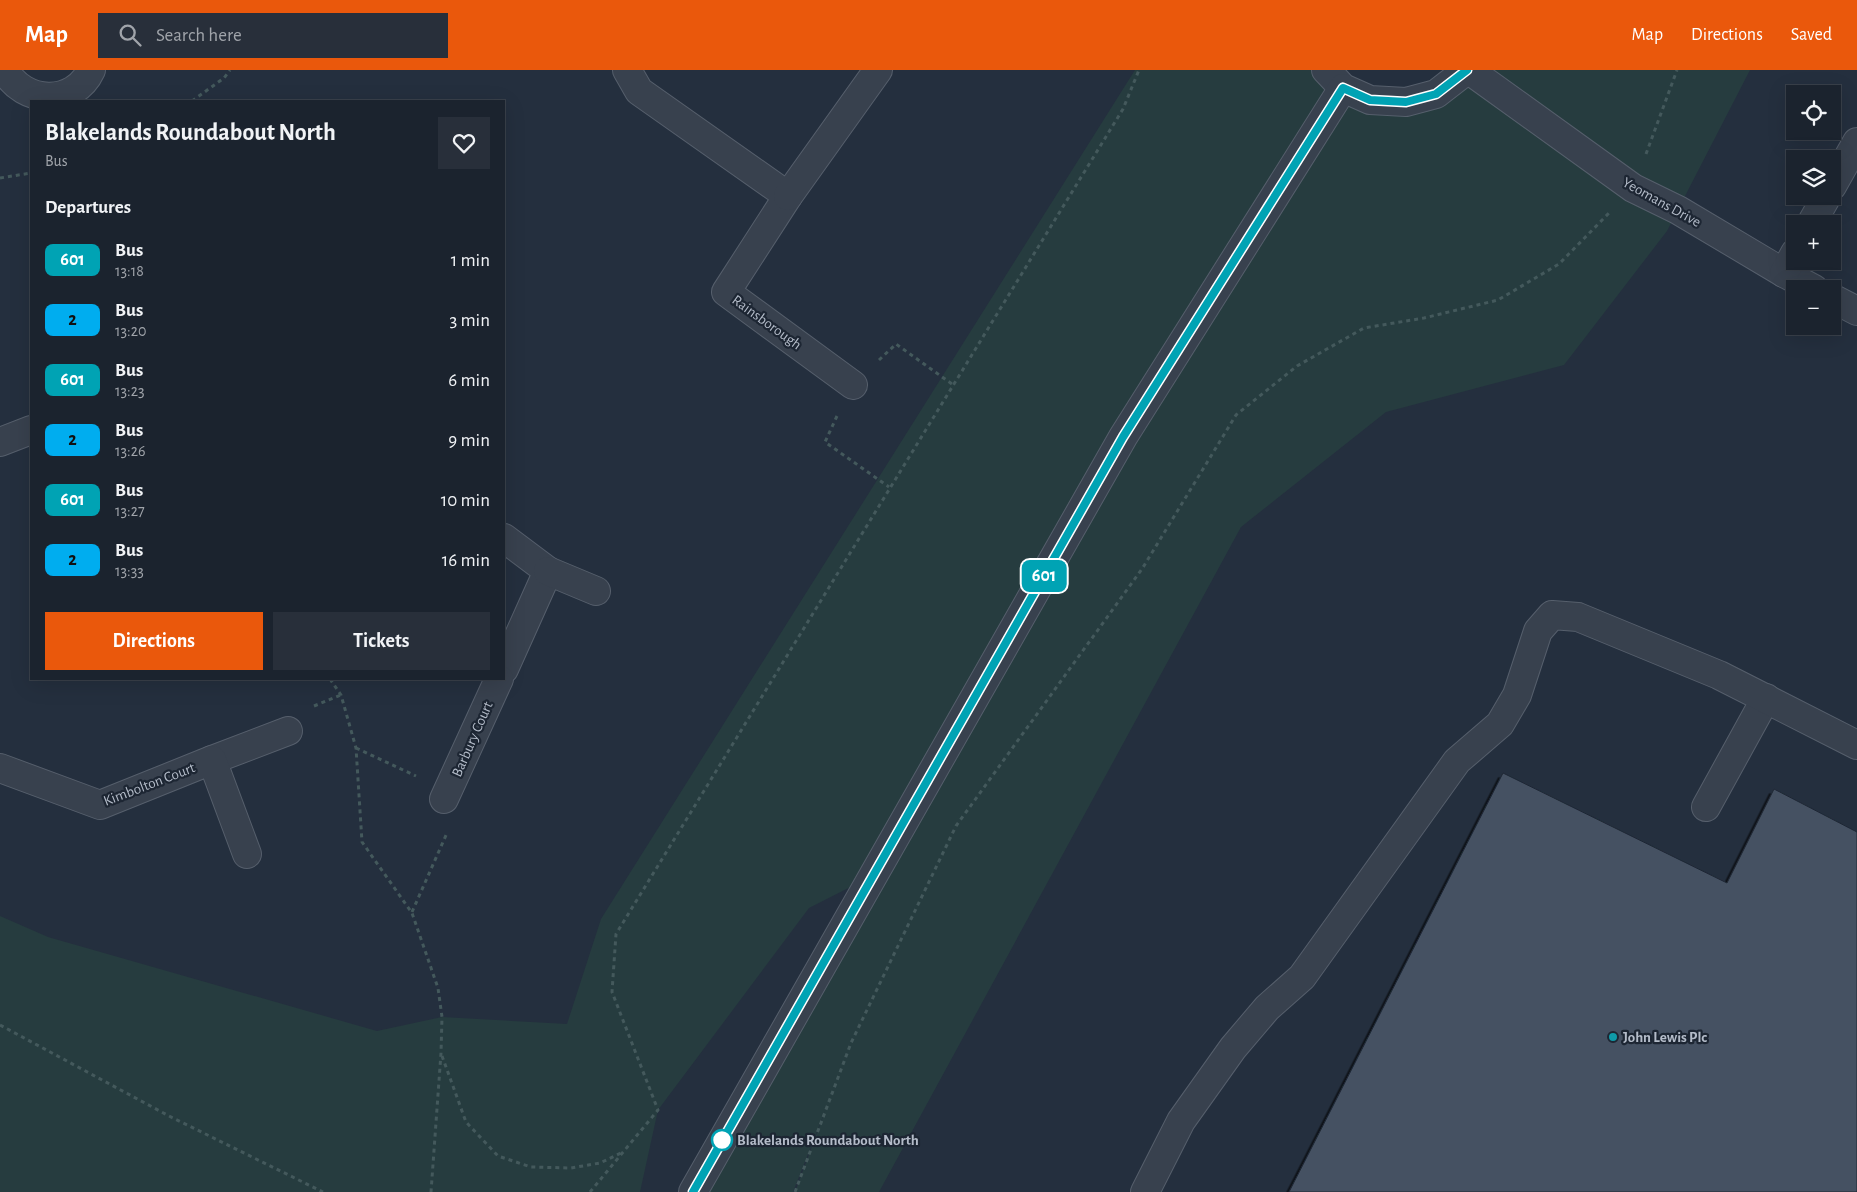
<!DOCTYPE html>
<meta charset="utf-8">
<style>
:root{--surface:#1b232e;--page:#282f3a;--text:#f1f3f6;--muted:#a0a4aa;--line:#39404a;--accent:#ea580c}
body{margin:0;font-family:"Alegreya Sans",sans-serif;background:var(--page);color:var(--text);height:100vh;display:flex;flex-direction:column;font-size:19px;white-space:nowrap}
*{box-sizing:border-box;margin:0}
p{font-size:16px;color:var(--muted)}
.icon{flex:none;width:28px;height:28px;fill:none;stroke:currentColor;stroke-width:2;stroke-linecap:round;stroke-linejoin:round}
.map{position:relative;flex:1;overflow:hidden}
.details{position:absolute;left:30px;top:30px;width:475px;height:580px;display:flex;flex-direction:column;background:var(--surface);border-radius:0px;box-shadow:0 5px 20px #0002,0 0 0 1px var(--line)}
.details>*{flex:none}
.badge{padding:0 10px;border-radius:8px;font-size:18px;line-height:32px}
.buttons{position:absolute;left:1786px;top:15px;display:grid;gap:10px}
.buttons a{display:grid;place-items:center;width:55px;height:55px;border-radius:0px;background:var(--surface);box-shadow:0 5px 20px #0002,0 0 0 1px var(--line);font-size:25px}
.map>.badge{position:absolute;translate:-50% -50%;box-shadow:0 0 0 2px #fff}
h2{padding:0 15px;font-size:19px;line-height:45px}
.round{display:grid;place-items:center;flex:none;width:52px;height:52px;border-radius:0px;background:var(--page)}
.overview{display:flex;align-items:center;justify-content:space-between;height:85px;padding:0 15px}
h1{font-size:24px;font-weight:600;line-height:38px}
.action{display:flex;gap:10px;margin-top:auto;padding:10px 15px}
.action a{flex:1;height:58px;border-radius:0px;background:var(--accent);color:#fff;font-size:20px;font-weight:600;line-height:58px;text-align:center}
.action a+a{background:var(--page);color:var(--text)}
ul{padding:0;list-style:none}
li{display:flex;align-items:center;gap:15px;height:60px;padding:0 15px}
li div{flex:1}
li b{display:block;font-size:19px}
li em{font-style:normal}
li .badge{min-width:55px;font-weight:700;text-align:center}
header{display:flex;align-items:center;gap:30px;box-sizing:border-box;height:70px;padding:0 25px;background:var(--accent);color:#fff}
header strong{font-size:24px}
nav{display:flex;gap:28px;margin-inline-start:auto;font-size:18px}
.search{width:350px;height:45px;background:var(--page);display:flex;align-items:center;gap:12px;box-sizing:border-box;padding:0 18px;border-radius:0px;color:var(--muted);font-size:19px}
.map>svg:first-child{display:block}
.green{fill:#263c3f}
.building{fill:#455162;stroke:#1f2835;filter:url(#shadow)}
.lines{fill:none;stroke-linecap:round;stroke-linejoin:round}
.minor-casing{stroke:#565f6c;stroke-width:30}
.path{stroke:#44595c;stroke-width:3;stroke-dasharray:4 4;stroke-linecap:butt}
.minor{stroke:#38414e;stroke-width:28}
.line-casing{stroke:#fff;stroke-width:11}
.line{stroke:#00a3b4;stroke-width:8}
.culture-dot{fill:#0f9aa8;stroke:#1d2633;stroke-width:2}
.stop-dot{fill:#fff;stroke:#00a3b4;stroke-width:2.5}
.labels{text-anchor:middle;stroke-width:4.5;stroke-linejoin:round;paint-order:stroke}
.street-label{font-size:15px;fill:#b4bcc9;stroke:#1d2633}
.poi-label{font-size:15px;font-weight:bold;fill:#b4bcc9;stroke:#1d2633;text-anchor:start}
.stop-label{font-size:15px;font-weight:bold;fill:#b4bcc9;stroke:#1d2633;text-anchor:start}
</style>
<header>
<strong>Map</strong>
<div class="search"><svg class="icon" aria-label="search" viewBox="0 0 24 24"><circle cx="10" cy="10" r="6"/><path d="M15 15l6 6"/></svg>Search here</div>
<nav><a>Map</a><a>Directions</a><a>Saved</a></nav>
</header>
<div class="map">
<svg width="1857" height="1122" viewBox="0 0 1857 1122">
<defs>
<filter id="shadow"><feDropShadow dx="-4.5" dy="4.5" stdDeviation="0" flood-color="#0009"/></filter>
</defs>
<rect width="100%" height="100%" fill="#242f3e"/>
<polygon class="green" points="1135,0 1326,0 1405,32 1467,0 1750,0 1667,161 1564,295 1386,342 1241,457 879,1122 795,1122 827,1036 793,1122 692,1122 872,806 809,838 658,1040 640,1122 0,1122 0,846 48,867 377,961 442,947 567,954 601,849"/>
<polygon class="building" points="1503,703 1727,813 1774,719 1857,762 1857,1122 1289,1122"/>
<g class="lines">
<g class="minor-casing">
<g id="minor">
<path d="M5,0C23,34 74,37 91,0"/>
<polyline points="627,0 639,21 788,126 726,222 853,315"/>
<polyline points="1326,0 1343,18 1370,30 1406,32 1436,24 1467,0"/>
<polyline points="1469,0 1633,118 1678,140 1784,203 1814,219"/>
<polyline points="1832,116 1857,72"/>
<polyline points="788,126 878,0"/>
<polyline points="1811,154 1827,126"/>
<polyline points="1784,203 1795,183"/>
<polyline points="1832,228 1857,241"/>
<polyline points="0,372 31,360"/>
<polyline points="504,468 548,501 504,599"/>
<polyline points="548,501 596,521"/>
<polyline points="212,690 288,661"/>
<polyline points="0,698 100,735 212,690 247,784"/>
<polyline points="444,729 499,609"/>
<polyline points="1706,737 1766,628"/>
<polyline points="693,1122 1123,367 1343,18"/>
<polyline points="1145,1122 1181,1051 1233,978 1267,938 1302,907 1457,691 1500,654 1517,625 1538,561 1552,545 1578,547 1719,605 1857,675"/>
</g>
</g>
<g class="path">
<polyline points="192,31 224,8 230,0"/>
<polyline points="1646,84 1677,0"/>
<polyline points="0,108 31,103"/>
<polyline points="879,290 896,274 952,314"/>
<polyline points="837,346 825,372 889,417"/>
<polyline points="330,609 341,625 356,678 362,772 412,843 438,918 442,947 441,983 431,1122"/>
<polyline points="314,636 341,625"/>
<polyline points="356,678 416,706"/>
<polyline points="412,842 447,763"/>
<polyline points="0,955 169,1046 323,1122"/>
<polyline points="442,986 466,1052 498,1086 531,1097 571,1098 600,1093 623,1082"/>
<polyline points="590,1122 658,1040 612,922 616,864 1123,39 1139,0"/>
<polyline points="795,1122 851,973 956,756 1142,499 1236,345 1297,296 1364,258 1424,248 1498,230 1559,194 1609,143"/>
</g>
<use href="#minor" class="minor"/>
</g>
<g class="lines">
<g class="line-casing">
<polyline id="line" points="693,1122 1123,367 1343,18 1370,30 1406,32 1436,24 1467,0"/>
</g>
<use href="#line" class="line"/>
</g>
<circle class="culture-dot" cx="1613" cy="967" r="5"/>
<circle class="stop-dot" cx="722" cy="1070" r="10"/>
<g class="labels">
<g class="street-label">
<text transform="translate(1662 132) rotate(29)" y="5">Yeomans Drive</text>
<text transform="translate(767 252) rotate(36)" y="5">Rainsborough</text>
<text transform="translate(472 669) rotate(-66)" y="5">Barbury Court</text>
<text transform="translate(149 714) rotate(-21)" y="5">Kimbolton Court</text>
</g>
<g class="poi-label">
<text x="1623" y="972">John Lewis Plc</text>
</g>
<g class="stop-label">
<text x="737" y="1075">Blakelands Roundabout North</text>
</g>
</g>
</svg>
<div class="buttons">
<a><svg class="icon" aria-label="locate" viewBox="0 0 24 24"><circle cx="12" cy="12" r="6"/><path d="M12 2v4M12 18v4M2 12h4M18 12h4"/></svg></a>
<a><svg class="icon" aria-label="layers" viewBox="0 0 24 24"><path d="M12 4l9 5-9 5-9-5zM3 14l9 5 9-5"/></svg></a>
<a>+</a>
<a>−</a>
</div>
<b class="badge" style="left:1044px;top:506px;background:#00a3b4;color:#fff">601</b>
<section class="details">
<div class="overview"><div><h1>Blakelands Roundabout North</h1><p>Bus</p></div><a class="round"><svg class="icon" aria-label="heart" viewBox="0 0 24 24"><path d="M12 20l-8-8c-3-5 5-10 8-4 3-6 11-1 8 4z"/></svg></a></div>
<h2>Departures</h2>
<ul>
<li><span class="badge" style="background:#00a3b4;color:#fff">601</span><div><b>Bus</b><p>13:18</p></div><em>1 min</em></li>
<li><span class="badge" style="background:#00adef;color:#111">2</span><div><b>Bus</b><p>13:20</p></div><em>3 min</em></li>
<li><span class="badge" style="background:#00a3b4;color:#fff">601</span><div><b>Bus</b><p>13:23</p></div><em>6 min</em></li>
<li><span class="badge" style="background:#00adef;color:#111">2</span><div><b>Bus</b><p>13:26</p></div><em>9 min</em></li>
<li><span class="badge" style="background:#00a3b4;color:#fff">601</span><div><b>Bus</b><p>13:27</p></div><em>10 min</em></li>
<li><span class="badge" style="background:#00adef;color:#111">2</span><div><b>Bus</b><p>13:33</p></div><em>16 min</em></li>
</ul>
<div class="action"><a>Directions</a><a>Tickets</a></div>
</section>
</div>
